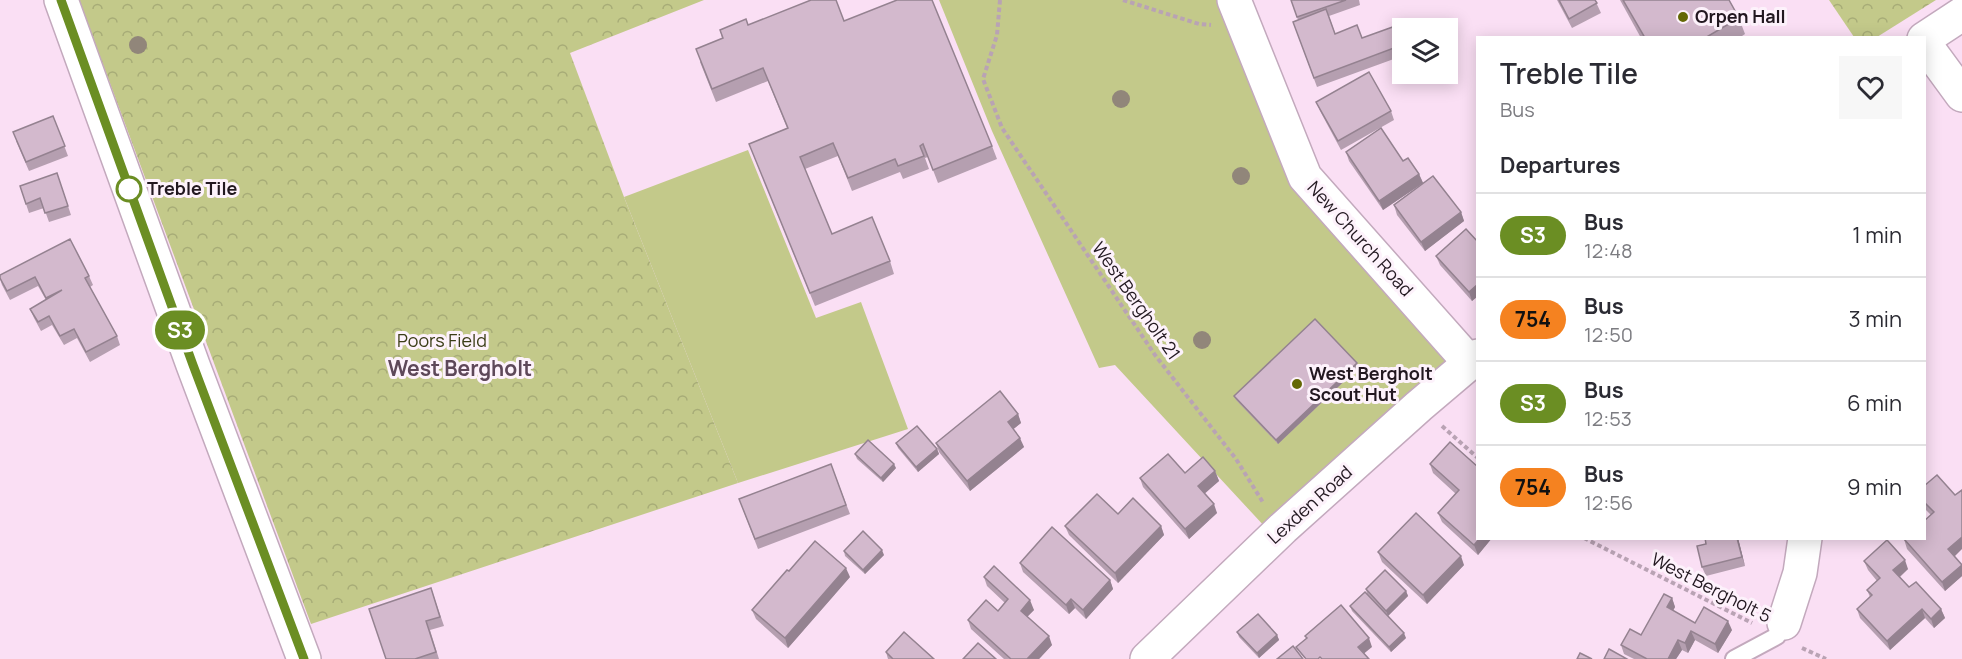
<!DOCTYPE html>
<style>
:root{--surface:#fff;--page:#f7f7f7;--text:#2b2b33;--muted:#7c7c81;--line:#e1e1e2}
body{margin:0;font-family:Manrope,sans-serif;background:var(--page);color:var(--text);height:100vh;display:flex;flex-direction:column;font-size:22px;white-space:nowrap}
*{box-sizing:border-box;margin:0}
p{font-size:20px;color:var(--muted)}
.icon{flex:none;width:33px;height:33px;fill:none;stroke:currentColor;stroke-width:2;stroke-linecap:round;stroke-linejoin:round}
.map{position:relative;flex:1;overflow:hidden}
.drawer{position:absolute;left:1476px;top:36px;width:450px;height:504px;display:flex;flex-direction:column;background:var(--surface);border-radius:0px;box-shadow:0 3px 15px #0003}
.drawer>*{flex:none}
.badge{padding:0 12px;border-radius:20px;font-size:21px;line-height:39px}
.buttons{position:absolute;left:1392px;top:18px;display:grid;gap:12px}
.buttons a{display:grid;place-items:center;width:66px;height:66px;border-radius:0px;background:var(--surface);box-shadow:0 3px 15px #0003;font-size:30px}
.map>.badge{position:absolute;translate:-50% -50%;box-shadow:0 0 0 3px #fff}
h2{padding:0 24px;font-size:22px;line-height:54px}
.round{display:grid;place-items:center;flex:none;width:63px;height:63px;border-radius:0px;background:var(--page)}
.head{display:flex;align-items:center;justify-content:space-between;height:102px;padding:0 24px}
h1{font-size:28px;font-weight:600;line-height:45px}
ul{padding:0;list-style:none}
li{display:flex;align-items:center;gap:18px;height:84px;padding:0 24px;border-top:2px solid var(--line)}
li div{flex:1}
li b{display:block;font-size:22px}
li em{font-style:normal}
li .badge{min-width:66px;font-weight:700;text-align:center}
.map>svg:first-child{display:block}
.grass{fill:#c3c98a}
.park{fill:url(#park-crowns)}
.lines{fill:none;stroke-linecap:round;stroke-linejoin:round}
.lane-casing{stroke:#c3a9bd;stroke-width:20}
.street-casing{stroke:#c3a9bd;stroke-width:36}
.secondary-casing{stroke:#c3a9bd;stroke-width:36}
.path{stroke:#b9a3b4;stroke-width:4;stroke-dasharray:4.5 3;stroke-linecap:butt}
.lane{stroke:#fff;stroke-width:16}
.street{stroke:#fff;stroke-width:33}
.secondary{stroke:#fff;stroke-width:33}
.tree{fill:#91867a}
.wall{fill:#b59fb0}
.shaded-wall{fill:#948290}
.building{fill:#d3b9cd;stroke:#948290;stroke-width:1.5}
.line-casing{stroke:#fff;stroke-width:14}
.line{stroke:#6b8e23;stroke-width:9}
.poi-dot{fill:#636805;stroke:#fdf2fb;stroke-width:2}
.stop-dot{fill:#fff;stroke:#6b8e23;stroke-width:3}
.labels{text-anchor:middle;stroke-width:6;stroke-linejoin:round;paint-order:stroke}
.poi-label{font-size:18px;font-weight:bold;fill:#221820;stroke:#fdf2fb;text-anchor:start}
.stop-label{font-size:18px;font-weight:bold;fill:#221820;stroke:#fdf2fb;text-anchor:start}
.street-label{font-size:18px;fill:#221820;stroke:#fdf2fb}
.park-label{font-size:18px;fill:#3b3d17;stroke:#fdf2fb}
.quarter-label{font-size:21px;font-weight:bold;fill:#5e4859;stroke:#fdf2fb}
</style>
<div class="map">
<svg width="1962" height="659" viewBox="0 0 1962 659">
<defs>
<pattern id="park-crowns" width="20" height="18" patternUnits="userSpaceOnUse" patternTransform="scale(1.5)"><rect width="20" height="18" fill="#c3c98a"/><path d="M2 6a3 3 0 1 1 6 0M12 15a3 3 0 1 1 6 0" fill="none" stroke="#a7ac77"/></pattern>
</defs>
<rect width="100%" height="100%" fill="#fadff4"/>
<g class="grass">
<polygon points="939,0 1223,0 1300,196 1461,358 1266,528 1115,365 1099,368 992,131"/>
<polygon points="748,150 816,318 861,302 908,429 738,483 624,197"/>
</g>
<g class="park">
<polygon points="79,0 704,0 570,53 624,197 738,483 311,624"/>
<polygon points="1829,0 1936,0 1877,37 1854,37"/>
</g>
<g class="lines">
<g class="lane-casing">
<polyline id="lane" points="1734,659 1777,636 1784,623"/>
</g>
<g class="street-casing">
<g id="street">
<polyline points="1234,0 1305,177 1470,363"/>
<polyline points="1924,43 1962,95"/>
<polyline points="1784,623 1800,573 1805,538"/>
</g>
</g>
<g class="secondary-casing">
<g id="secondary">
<polyline points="61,0 193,365 304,659"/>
<polyline points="1924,39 1962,14"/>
<polyline points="1147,659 1283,528 1419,406 1478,356"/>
</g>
</g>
<g class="path">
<polyline points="1000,0 997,35 983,79 1002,128 1155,355 1236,459 1264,504"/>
<polyline points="1123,0 1199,24 1211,25"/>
<polyline points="1442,426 1478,458"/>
<polyline points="1584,538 1752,623"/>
<polyline points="1802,648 1826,659"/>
</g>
<use href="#lane" class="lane"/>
<use href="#street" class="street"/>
<use href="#secondary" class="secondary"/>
</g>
<g class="tree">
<circle cx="138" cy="45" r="9"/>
<circle cx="1121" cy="99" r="9"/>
<circle cx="1241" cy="176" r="9"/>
<circle cx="1202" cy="340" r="9"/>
</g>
<g class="wall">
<polygon points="1291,0 1359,0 1360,5 1329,16 1335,33 1362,38 1402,28 1402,56 1317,87 1293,22 1298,20"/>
<polygon points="1557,0 1595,0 1601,13 1572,28"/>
<polygon points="1620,0 1729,0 1739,18 1745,34 1739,38 1641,38"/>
<polygon points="844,21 992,146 997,159 938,183 928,157 925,158 929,169 903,179 900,172 852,191 838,156 805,169 832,234 890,261 894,274 815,306 749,144 787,128 768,81 716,102 700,62 722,38 720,30 748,25"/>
<polygon points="1316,102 1391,111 1394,120 1341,150 1320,111"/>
<polygon points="53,116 68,156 29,171 16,141"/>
<polygon points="1346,152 1403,161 1419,174 1423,183 1383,210 1349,161"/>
<polygon points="57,173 71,215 49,222 44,208 29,213 26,204"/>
<polygon points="1394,205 1461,212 1464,221 1425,251 1397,215"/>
<polygon points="1478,242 1478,296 1472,301 1440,265 1436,256"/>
<polygon points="0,275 89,276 93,285 90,287 117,336 120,345 90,362 77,338 64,345 52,325 41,331 34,318 30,309 46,300 38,286 10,300 2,285 0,279"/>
<polygon points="1357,363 1358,368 1278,444 1236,400 1234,396"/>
<polygon points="1018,414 1021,423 1013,429 1024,447 970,491 939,452 936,443"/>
<polygon points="896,443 937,449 939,454 918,472 898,448"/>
<polygon points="855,454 896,468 883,482 857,459"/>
<polygon points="831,464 850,514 758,549 739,499"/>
<polygon points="1430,464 1478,467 1478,538 1492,538 1478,555 1442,522 1438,513 1456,494 1433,473"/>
<polygon points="1215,471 1219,481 1204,493 1217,513 1189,539 1143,487 1140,478 1185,473"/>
<polygon points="1924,486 1955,495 1954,556 1962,566 1962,576 1945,591 1907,549 1904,539 1931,515 1924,508"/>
<polygon points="1118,514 1161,526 1164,535 1118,583 1069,535 1065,526"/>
<polygon points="1705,538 1738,538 1745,566 1706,576 1702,567 1706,544"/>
<polygon points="844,551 884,555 865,574 845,556"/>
<polygon points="1378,552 1464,565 1427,604 1382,562"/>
<polygon points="1864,561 1908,569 1900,577 1909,587 1941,609 1945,618 1934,628 1925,618 1890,650 1860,618 1857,609 1870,597 1867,590 1877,581 1868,570"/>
<polygon points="1020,563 1110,580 1113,589 1086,619 1075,608 1069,614 1023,572"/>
<polygon points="850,577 788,648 756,619 752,610"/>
<polygon points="984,577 1034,610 1027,617 1052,645 1039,659 1004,659 971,629 968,620 998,611 1005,603 987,586"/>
<polygon points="431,588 444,626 430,630 439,659 386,659"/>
<polygon points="1366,589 1406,591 1408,596 1388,616 1367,594"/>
<polygon points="1672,598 1675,607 1673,611 1695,623 1732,630 1718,653 1695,640 1688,653 1682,650 1676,659 1634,659 1624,654 1621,645 1641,635"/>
<polygon points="1350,606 1406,638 1391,652 1352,611"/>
<polygon points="1237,632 1277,635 1279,640 1259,658 1239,637"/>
<polygon points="886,652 934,659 888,659"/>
</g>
<g class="shaded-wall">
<polygon points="1419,174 1423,183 1383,210 1379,201"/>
<polygon points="1461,212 1464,221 1425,251 1421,242"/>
<polygon points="1478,284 1478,296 1472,301 1469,292"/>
<polygon points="1357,363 1358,368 1278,444 1276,440"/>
<polygon points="1018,414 1021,423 1011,431 1008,422"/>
<polygon points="1020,438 1024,447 970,491 967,481"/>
<polygon points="937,449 939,454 918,472 916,467"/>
<polygon points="894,464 896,468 883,482 881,478"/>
<polygon points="1215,471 1219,481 1202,496 1198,486"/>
<polygon points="1214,504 1217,513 1189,539 1185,529"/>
<polygon points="1161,526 1164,535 1118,583 1115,573"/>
<polygon points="1962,537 1962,549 1952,559 1948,549"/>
<polygon points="1480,538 1492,538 1478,555 1474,545"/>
<polygon points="1737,538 1738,538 1745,566 1742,557"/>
<polygon points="882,550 884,555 865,574 863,570"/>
<polygon points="1461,556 1464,565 1427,604 1423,595"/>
<polygon points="1905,560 1908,569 1897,579 1893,570"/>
<polygon points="1962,565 1962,576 1945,591 1942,582"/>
<polygon points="846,568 850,577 788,648 785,638"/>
<polygon points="1110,580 1113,589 1086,619 1083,610"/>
<polygon points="1406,591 1408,596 1388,616 1386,611"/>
<polygon points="1672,598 1675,607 1670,616 1667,607"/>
<polygon points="1071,599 1075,608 1069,614 1066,605"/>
<polygon points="1030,600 1034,610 1024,620 1021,611"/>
<polygon points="1922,609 1925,618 1890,650 1887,641"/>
<polygon points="1941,609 1945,618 1934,628 1931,619"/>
<polygon points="1728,621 1732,630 1718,653 1715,644"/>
<polygon points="1691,631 1695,640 1688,653 1685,643"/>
<polygon points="1404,633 1406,638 1391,652 1389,647"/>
<polygon points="1277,635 1279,640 1259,658 1257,653"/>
<polygon points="1049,636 1052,645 1039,659 1027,659"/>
<polygon points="1369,638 1372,647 1361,656 1358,647"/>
<polygon points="1678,640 1682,650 1676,659 1668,659"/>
</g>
<g class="building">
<polygon points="811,0 836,0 844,21 897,0 932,0 992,146 933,170 923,144 920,146 924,156 898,166 895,159 848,178 833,143 800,157 832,234 872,217 890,261 810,293 749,144 788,128 763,68 712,89 696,49 723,38 720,30 746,19 748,25"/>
<polygon points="1291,0 1346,0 1297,17"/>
<polygon points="1559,0 1595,0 1597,3 1569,19"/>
<polygon points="1623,0 1729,0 1739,18 1705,38 1645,38"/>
<polygon points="1326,9 1335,34 1357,25 1362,38 1401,24 1403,28 1402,45 1314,78 1293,22"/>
<polygon points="1369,72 1391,111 1338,141 1316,102"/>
<polygon points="53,116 65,146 26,162 13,132"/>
<polygon points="1381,128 1403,161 1408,158 1419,174 1379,201 1346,152"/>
<polygon points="57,173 68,206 45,213 40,198 26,204 20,186"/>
<polygon points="1433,176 1461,212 1421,242 1394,205"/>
<polygon points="1466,229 1478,242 1478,284 1469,292 1436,256"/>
<polygon points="70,239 89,276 85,278 117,336 86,352 74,329 60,336 49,316 38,322 30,309 62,290 46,298 35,277 7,291 0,278 0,275"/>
<polygon points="1315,319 1357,363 1276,440 1234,396"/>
<polygon points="1000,391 1018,414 1008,422 1020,438 967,481 936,443"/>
<polygon points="917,426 937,449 916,467 896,443"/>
<polygon points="868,440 894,464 881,478 855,454"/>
<polygon points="1450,442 1478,467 1478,538 1480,538 1474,545 1438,513 1459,490 1430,464"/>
<polygon points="1168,454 1185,473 1203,457 1215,471 1198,486 1214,504 1185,529 1140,478"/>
<polygon points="831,464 846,505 755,539 739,499"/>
<polygon points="1937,475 1955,495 1962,490 1962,537 1948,549 1962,565 1942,582 1904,539 1924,538 1924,521 1934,512 1924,502 1924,486"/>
<polygon points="1097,494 1118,514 1133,498 1161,526 1115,573 1065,526"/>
<polygon points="1416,513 1461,556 1423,595 1378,552"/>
<polygon points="1052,527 1110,580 1083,610 1071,599 1066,605 1020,563"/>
<polygon points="863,531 882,550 863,570 844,551"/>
<polygon points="1705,538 1737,538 1742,557 1702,567 1697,546 1706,544"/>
<polygon points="1887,540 1905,560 1893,570 1909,587 1916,582 1941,609 1931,619 1922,609 1887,641 1857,609 1872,595 1867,590 1880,578 1864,561"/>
<polygon points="815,541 846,568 785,638 752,610 787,570 789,571"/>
<polygon points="994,566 1030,600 1021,611 1049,636 1027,659 1011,659 968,620 986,600 998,611 1008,599 984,577"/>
<polygon points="1385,570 1406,591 1386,611 1366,589"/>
<polygon points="431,588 440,617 426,621 436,652 415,659 386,659 369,609"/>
<polygon points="1365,592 1404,633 1389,647 1350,606"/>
<polygon points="1664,594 1672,598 1667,607 1695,623 1704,607 1728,621 1715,644 1691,631 1685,643 1678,640 1668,659 1647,659 1621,645 1630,629 1641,635"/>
<polygon points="1341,605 1369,638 1358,647 1369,659 1322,659 1320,657 1318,659 1306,659 1296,647 1307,638 1305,636"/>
<polygon points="1258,614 1277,635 1257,653 1237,632"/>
<polygon points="904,632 934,659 893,659 886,652"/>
<polygon points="978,643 996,659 963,659"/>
<polygon points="1293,646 1303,659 1277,659"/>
<polygon points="1609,649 1627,659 1604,659"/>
<polygon points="1580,653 1592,659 1577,659"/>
</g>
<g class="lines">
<g class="line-casing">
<polyline id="line" points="61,0 193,365 304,659"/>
</g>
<use href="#line" class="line"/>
</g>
<g class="poi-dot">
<circle cx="1683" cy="17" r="6"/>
<circle cx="1297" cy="384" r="6"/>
</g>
<circle class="stop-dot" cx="129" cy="189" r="12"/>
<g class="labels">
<g class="poi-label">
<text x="1695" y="23">Orpen Hall</text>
<text x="1309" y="380">West Bergholt<tspan x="1309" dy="21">Scout Hut</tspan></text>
</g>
<g class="stop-label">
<text x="147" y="195">Treble Tile</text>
</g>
<g class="street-label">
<text transform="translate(1360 239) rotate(48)" y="6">New Church Road</text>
<text transform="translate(1136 301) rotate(55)" y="6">West Bergholt 21</text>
<text transform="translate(1310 505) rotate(-42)" y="6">Lexden Road</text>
<text transform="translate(1711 588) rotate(27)" y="6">West Bergholt 5</text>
</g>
<g class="park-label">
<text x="442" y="347">Poors Field</text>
</g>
<g class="quarter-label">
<text x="460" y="376">West Bergholt</text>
</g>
</g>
</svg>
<div class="buttons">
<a><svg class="icon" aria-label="layers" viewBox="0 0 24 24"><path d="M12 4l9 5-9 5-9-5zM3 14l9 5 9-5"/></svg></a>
</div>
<b class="badge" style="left:180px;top:330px;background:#6b8e23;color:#fff">S3</b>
<section class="drawer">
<div class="head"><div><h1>Treble Tile</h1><p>Bus</p></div><a class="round"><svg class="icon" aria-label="heart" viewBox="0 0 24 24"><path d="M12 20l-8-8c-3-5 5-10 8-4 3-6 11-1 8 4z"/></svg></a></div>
<h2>Departures</h2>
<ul>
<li><span class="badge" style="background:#6b8e23;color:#fff">S3</span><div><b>Bus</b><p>12:48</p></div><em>1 min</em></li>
<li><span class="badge" style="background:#f58220;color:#111">754</span><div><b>Bus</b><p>12:50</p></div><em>3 min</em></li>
<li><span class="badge" style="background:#6b8e23;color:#fff">S3</span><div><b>Bus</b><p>12:53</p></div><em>6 min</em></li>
<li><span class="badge" style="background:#f58220;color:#111">754</span><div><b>Bus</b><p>12:56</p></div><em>9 min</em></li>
</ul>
</section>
</div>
